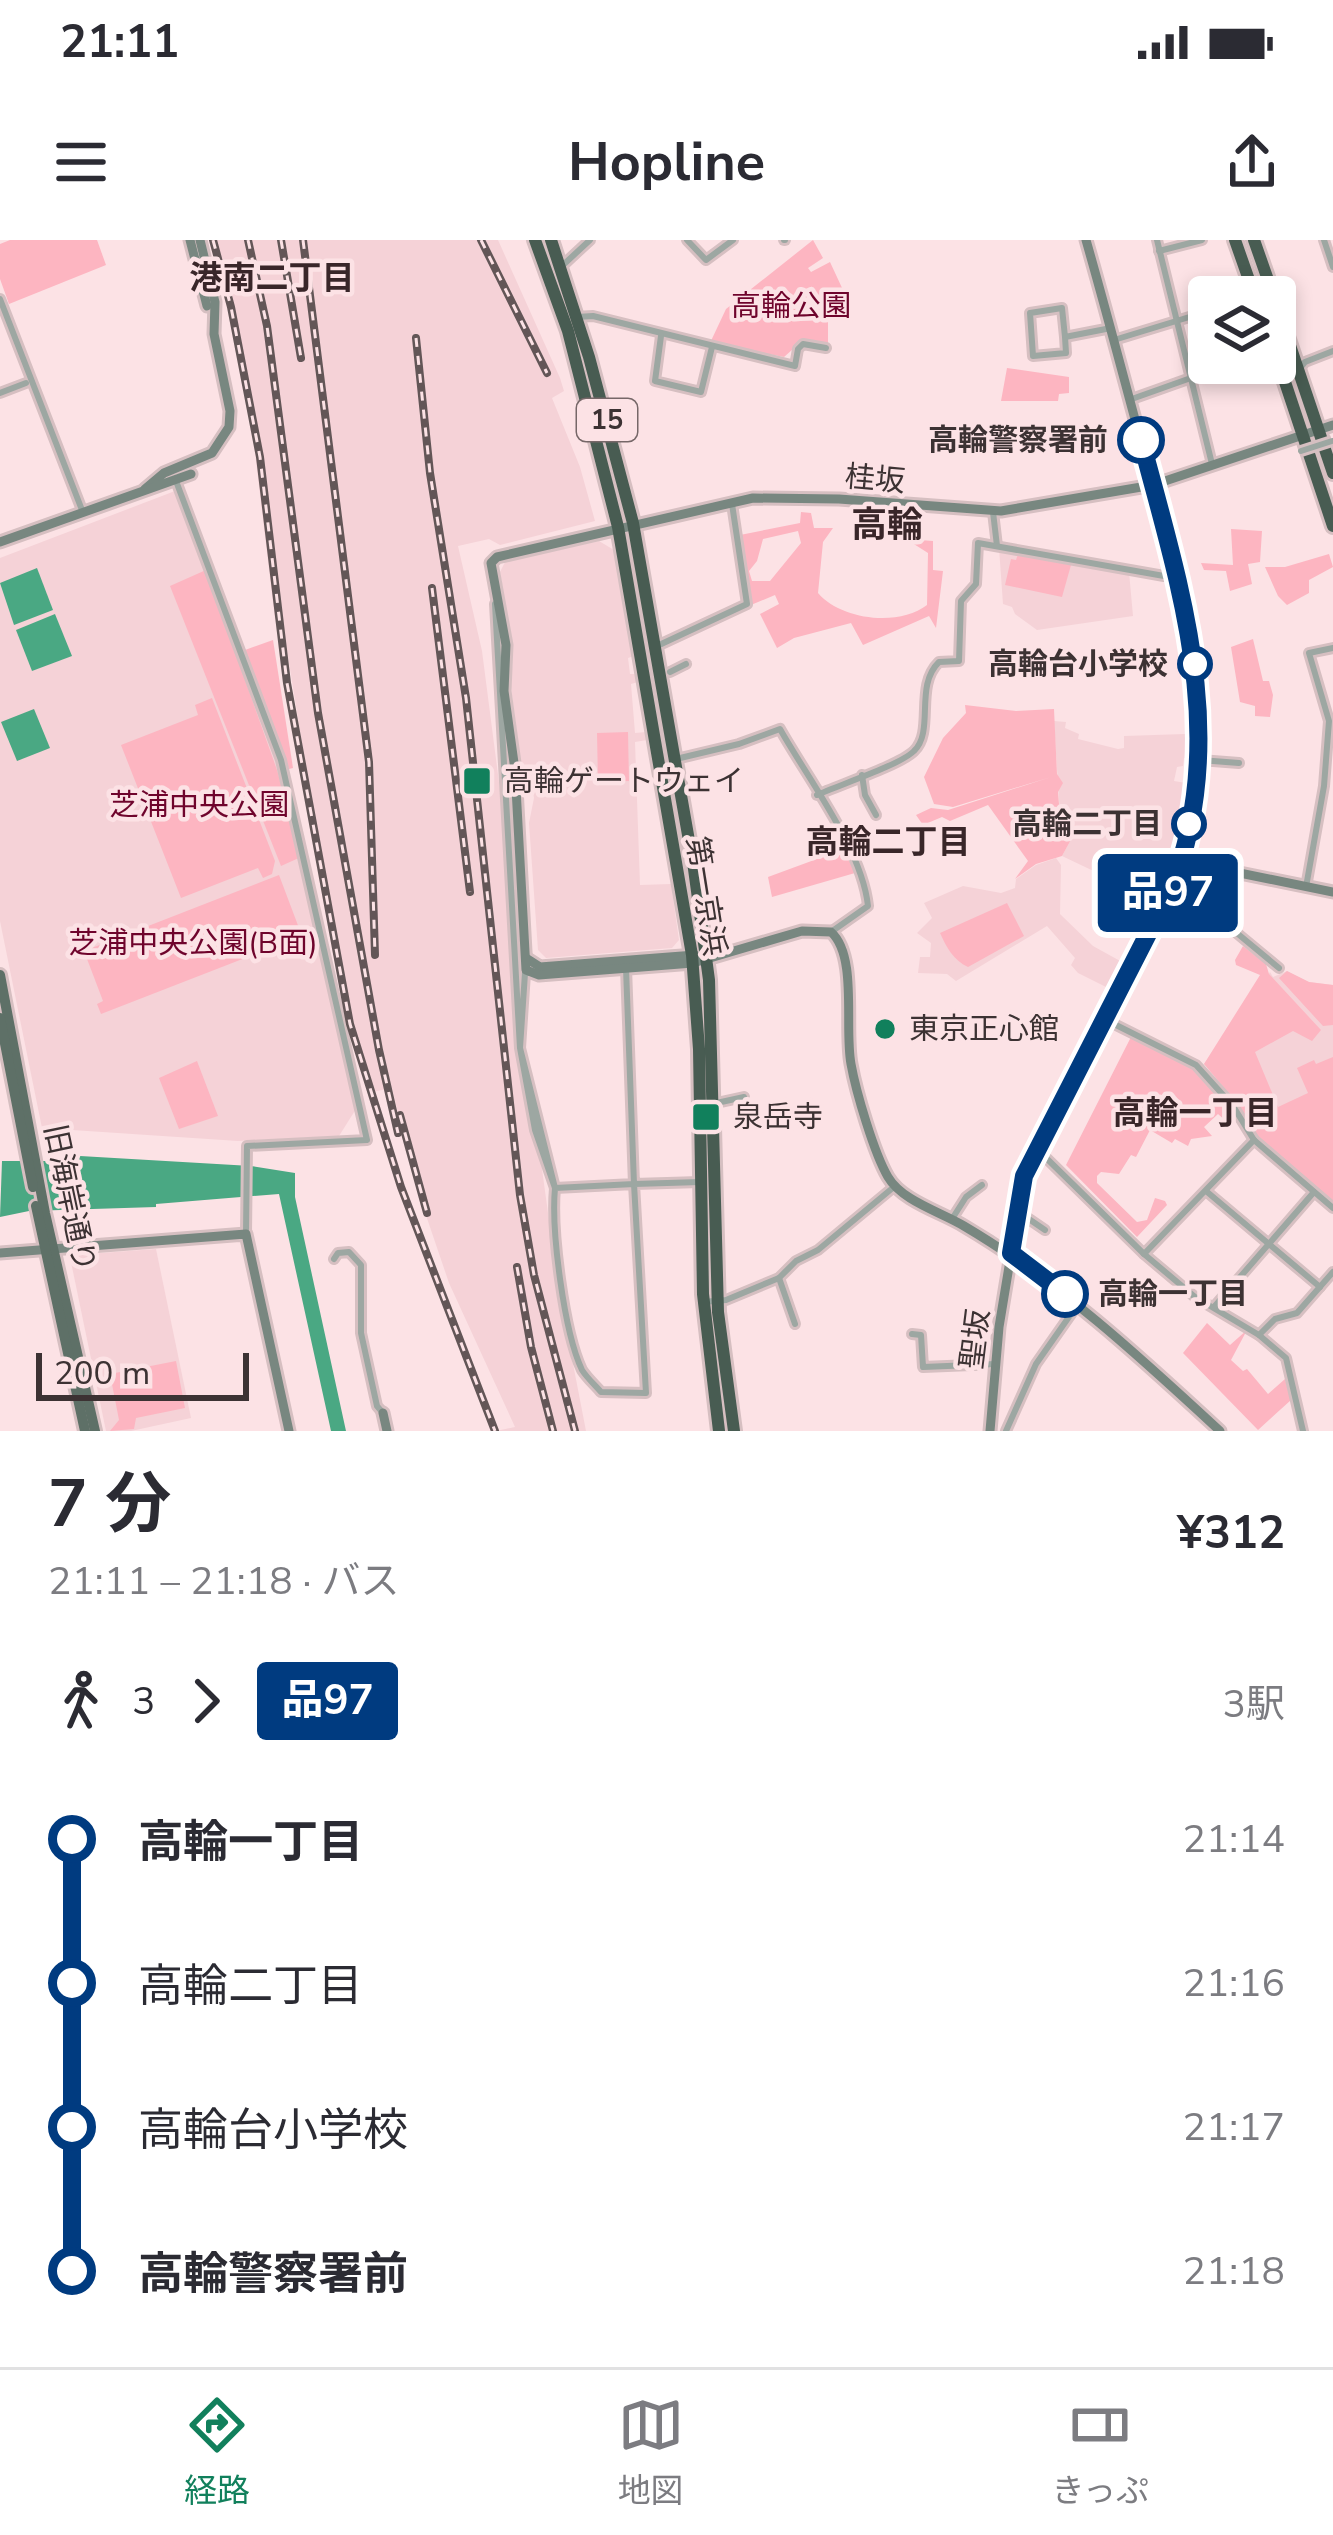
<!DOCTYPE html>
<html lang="ja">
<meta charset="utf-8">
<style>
:root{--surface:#fff;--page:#f7f7f7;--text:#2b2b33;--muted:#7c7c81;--line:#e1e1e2;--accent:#11805c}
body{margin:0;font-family:"Nunito Sans","Noto Sans JP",sans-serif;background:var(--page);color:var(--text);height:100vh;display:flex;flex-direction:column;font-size:45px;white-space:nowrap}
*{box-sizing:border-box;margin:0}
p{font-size:39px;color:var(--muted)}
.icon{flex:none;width:66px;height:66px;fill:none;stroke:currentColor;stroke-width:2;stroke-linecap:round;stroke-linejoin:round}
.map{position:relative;height:1191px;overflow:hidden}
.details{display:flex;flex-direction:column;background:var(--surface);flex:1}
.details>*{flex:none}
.badge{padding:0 24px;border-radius:9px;font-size:42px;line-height:78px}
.tools{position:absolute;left:1188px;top:36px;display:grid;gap:24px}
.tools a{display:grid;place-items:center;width:108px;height:108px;border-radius:12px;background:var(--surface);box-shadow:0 6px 18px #0003;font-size:60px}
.scale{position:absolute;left:36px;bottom:30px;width:213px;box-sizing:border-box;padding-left:12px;border:6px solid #3c3233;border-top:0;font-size:33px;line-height:42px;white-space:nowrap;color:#3c3233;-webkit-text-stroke:9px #fce2e5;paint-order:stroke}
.map>.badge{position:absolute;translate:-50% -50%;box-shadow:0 0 0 6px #fff}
.legs{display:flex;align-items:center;gap:18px;height:132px;padding:0 48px;font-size:39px}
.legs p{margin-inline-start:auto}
.head{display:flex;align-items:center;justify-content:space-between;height:204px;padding:0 48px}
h1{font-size:66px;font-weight:700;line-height:90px}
ul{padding:0 48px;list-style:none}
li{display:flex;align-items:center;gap:42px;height:144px;font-size:45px}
li i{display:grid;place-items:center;width:18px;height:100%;margin:0 15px;background:currentColor}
li i::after{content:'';width:30px;height:30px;margin:-15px;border:9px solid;border-radius:50%;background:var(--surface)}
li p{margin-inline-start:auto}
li:first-child i{background:linear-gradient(#0000 50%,currentColor 0)}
li:last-child i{background:linear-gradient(currentColor 50%,#0000 0)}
.status{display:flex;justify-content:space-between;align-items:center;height:84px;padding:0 60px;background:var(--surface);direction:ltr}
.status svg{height:33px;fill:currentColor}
header{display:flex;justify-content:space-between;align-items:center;height:156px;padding:0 48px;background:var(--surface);font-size:54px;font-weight:700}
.tab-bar{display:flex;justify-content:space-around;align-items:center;height:168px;border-top:3px solid var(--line);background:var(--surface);font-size:33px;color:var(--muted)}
.tab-bar a{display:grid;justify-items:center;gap:6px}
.tab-bar .current{color:var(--accent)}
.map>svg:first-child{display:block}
.built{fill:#f5d2d7}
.green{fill:#fdb5c1;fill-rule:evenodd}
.water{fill:#4aa883}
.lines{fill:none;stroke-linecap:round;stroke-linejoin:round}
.street-casing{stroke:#d6bfc1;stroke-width:12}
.secondary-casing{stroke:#d6bfc1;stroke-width:15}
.primary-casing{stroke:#d6bfc1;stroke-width:16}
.highway-casing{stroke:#d6bfc1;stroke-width:18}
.street{stroke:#9da7a2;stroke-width:6}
.secondary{stroke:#788780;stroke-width:9}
.primary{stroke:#5e7067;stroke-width:10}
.highway{stroke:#485c52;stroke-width:12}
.rail-casing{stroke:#635657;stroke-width:8}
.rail{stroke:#fce2e5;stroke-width:3;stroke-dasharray:9;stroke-linecap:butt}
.street-bridge-casing{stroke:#d6bfc1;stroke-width:12;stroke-linecap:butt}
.street-bridge{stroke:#9da7a2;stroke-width:6}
.line-1-casing{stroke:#fff;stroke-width:27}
.line-1{stroke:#003b80;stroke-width:18}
.stop-1-dot{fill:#fff;stroke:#003b80;stroke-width:6}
.poi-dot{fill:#11805c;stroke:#fce2e5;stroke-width:4.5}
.labels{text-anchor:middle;stroke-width:9;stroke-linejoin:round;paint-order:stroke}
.shield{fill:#fce2e5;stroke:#766768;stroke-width:3}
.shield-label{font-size:27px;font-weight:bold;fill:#3c3233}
.park-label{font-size:30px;fill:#6f042c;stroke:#fce2e5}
.stop-label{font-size:30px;font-weight:bold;fill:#3c3233;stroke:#fce2e5;text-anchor:end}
.street-label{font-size:30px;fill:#3c3233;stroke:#fce2e5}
.poi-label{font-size:30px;fill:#3c3233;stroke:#fce2e5;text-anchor:start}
.neighbourhood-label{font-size:33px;font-weight:bold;fill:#392629;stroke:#fce2e5}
.quarter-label{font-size:36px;font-weight:bold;fill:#392629;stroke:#fce2e5}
</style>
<div class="status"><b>21:11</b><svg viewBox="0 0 49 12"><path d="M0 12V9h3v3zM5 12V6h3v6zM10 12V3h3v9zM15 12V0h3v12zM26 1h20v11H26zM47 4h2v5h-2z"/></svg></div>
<header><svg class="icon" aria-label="menu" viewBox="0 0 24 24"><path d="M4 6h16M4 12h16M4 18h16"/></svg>Hopline<svg class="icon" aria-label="share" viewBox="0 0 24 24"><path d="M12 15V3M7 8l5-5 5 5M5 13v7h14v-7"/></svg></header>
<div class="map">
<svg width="1333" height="1191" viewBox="0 0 1333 1191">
<rect width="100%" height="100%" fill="#fce2e5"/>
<g class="built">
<polygon points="211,0 498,0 560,138 564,151 552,158 580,227 595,281 500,305 489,299 458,306 482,411 511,635 516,635 520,768 558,1046 586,1191 496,1191 515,1187 449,1043 415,943 392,848 372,852 354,788 323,634 282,379 275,379 252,188 236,97"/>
<polygon points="175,251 280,531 356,869 339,896 238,901 42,888 0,681 0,318"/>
<polygon points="599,301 614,310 634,416 628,418 630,434 636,434 638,442 631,444 635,493 646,492 647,500 635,502 640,645 671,644 679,700 672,708 546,718 538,710 529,583 534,558 530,531 521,524 511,448 513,411 500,332 505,322"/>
<polygon points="999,308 1129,332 1133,376 1037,390 1015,374 1012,367 1003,364"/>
<polygon points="1054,481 1066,482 1065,488 1079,494 1078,499 1118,509 1124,508 1124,496 1185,494 1186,507 1195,507 1195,518 1184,518 1183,526 1177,527 1174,541 1192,544 1180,593 1157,648 1131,635 1125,646 1062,616 1078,587 1060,576"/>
<polygon points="1056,618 1061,625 1060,674 1093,706 1122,722 1108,748 1078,733 1071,725 1075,718 1047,686 956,741 947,734 918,733 920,717 930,717 931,703 917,693 932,678 924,663 963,646 1001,653 1015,648 1016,639 1036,625"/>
<polygon points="1287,731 1309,742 1333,745 1333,961 1256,895 1236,862 1204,824 1270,732 1273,737"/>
<polygon points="156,1009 191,1178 131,1191 106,1191 71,1022 74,1015"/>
</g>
<g class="green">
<polygon points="10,0 97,0 106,25 9,64 0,39 0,4"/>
<polygon points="813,0 823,18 808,28 811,32 830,22 843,50 828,70 828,107 802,101 784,117 710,103 726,69"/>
<polygon points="1007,128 1069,137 1069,153 1059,154 1058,161 1001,161"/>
<path d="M801,272L811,273L814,288H833L823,302L818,353C841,380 899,387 927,365L928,313L906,299L933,301V330L943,331L936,388L929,376L863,405L851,383L794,398L777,408L760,374L779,364L775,355L751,365L740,295L800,283ZM798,291L801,303L770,341H752L749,331L757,321L763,299Z"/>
<polygon points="1231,289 1262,291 1260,322 1248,324 1252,344 1230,351 1226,331 1204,330 1201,323 1233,325"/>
<polygon points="1018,314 1071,325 1062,357 1005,345 1011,319 1016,320"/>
<polygon points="1329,314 1333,327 1309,340 1309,353 1287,365 1278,356 1265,327 1285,327"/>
<polygon points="206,330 277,530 301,617 281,626 170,346"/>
<polygon points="1253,399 1263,441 1269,441 1273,455 1270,477 1255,476 1255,466 1240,462 1231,407"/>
<polygon points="273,400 293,528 289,529 245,410"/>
<polygon points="212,458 275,621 272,634 263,638 258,628 181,658 121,505 198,475 195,465"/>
<polygon points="965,465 1016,471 1054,469 1057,534 1063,543 1058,552 1060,576 1078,587 1062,616 1036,624 1015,639 1028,621 988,565 950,581 942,577 923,585 916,575 931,568 948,570 1051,537 953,567 934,564 924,537 943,498 966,473"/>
<polygon points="628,492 629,541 598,542 597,493"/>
<polygon points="844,609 855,633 772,657 768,637"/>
<polygon points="279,635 302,696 101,774 97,764 103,761 84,711"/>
<path d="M1007,663L1024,696L968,727C953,720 947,708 940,693Z"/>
<polygon points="1243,706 1266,724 1269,734 1321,790 1312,801 1293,791 1255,812 1278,867 1308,853 1297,828 1314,820 1316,824 1333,817 1333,961 1256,895 1236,862 1204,824 1260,735 1236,725 1235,720"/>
<polygon points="1287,731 1309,742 1333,745 1333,785 1323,786 1279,738"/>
<polygon points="1131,797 1195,825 1235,872 1227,882 1218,874 1204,887 1212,896 1191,899 1188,906 1175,899 1172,903 1150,890 1136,917 1131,915 1119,934 1101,932 1097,936 1097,943 1137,982 1147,980 1155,958 1165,961 1167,965 1137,997 1066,925"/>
<polygon points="197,821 218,876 179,889 159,838"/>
<polygon points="1207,1083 1230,1105 1247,1090 1231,1120 1243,1131 1247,1129 1268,1154 1285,1139 1291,1160 1258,1190 1183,1113"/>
<polygon points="176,1121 185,1168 136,1178 134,1189 110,1191 119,1180 110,1134"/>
</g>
<g class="water">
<polygon points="37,328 53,370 14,385 0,343"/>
<polygon points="55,374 72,416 32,431 16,390"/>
<polygon points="34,469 50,508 17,521 1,482"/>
<polygon points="63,915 251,926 295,933 295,957 346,1191 331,1191 279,954 156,964 156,967 29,971 0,977 2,921 62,921"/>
</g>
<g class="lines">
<g class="street-casing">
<g id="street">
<polyline points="687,0 706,20 733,0"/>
<polyline points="784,0 785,0"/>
<polyline points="1157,0 1212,224"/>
<polyline points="1324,0 1333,27"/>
<polyline points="1159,11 1202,0"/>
<polyline points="562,26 590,0"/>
<polyline points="0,59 82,270"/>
<polyline points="577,77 593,76 795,126 798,109 803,104 826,108"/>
<polyline points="661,96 655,141 701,152 712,107"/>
<polyline points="1065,97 1062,68 1030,73 1033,116 1066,113 1065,97 1111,88"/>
<polyline points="1114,100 1209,71"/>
<polyline points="1300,128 1305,122 1333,111"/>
<polyline points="0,153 26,143"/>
<polyline points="1129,160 1233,123"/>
<polyline points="176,241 281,520 367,900 247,906 246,994"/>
<polyline points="993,272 997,306"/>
<polyline points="495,364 520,808 555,948 535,890 520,808 525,733 531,733"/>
<polyline points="657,406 747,364 732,264"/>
<polyline points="670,432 686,424"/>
<path d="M676,519L739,504L780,489C808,539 862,609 868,666L831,692"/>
<polyline points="1200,520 1239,523"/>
<polyline points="862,535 865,555 876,575"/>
<path d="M817,555C839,545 900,525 914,511C935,491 914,446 939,422L959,421L961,361L976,344L978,303L1164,336L1175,335"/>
<polyline points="1174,641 1279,728"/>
<polyline points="1306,647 1324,546 1329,481 1309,413 1333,408"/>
<path d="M626,728L634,944L555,948C551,990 564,1092 582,1130C587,1138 595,1145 601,1152L646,1153L634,944L700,942"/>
<polyline points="1106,780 1196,825 1233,866 1254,900 1333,968"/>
<polyline points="712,864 744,857"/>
<polyline points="1037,909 1144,1014 1195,1057 1259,1095 1275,1079 1297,1073 1333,1032"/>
<polyline points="1206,951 1320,1047"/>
<polyline points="1023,975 1045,990"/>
<polyline points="952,979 966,957 982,945"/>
<polyline points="1144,1014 1254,900"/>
<polyline points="334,1019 338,1013 349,1012 361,1025 361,1093 377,1166 383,1173"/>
<polyline points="779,1038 795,1084"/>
<polyline points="703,1062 726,1060 779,1038 796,1021 818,1010 895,946"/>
<polyline points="1214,1067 1314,952"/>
<polyline points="912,1094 921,1095 923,1127 996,1124"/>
<polyline points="1259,1095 1286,1118 1303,1191"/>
<polyline points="1006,1191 1036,1124 1078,1064"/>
</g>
</g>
<g class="secondary-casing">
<g id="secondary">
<polyline points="190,0 207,66"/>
<polyline points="145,249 164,233 212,213 229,187 230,171 214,94 215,62 200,0"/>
<polyline points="0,302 191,234"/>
<polyline points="1181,621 1333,652"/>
<polyline points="526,718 540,727 695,715"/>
<polyline points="0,1013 246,994 289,1191"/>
<polyline points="383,1173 387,1191"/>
<path d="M990,1191L999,1087L1024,936L1171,649C1229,507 1185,360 1146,220C1126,147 1107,73 1086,0"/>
<path d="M1220,1191C1139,1116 1059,1042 964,986C941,972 902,961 888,937C874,913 856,852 851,824C844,788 858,716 831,692L802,691L693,723L539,735L526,730L515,530L504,451L506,405L491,323L497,317L753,258L839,259L1001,271L1153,245L1333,185"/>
</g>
</g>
<g class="primary-casing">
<g id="primary">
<polyline points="0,735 45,973 95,1191"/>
<polyline points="0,778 33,947"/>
<polyline points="36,966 85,1191"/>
</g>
</g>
<g class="highway-casing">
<g id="highway">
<polyline points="535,0 568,91 618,287 692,715 699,809 703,1054 719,1191"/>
<polyline points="551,0 589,117 633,283 694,629 709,740 718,1072 734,1191"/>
<polyline points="1235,0 1255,57"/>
<polyline points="1254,0 1274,57"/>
<polyline points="1275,61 1333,233"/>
<polyline points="1275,112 1333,286"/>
</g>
</g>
<use href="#street" class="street"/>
<use href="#secondary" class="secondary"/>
<use href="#primary" class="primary"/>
<use href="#highway" class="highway"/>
<g class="rail-casing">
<g id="rail">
<polyline points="213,0 231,67 260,217 287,443 350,784 401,947 495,1191"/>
<polyline points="248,0 267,86 318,473 379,810 398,893"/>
<polyline points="281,0 301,118"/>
<polyline points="303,0 369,522 375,715"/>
<polyline points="481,0 547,133"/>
<polyline points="416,98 430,233 466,458 520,955 534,1035 575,1191"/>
<polyline points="432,348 470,652"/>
<polyline points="400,875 427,973"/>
<polyline points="517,1027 531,1107 553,1191"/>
</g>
</g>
<use href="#rail" class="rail"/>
<g class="street-bridge-casing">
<polyline id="street-bridge" points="1301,211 1332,201"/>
</g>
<use href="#street-bridge" class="street-bridge"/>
</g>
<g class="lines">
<g class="line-1-casing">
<path id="line-1" d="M1065,1054L1011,1013L1024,936L1171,649C1231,499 1180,347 1141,200"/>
</g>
<use href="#line-1" class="line-1"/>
</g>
<g class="stop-1-dot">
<circle cx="1141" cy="200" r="21"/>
<circle cx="1195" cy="424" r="15"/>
<circle cx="1189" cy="584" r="15"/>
<circle cx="1065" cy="1054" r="21"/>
</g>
<g class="poi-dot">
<rect x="462" y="526" width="30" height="30" rx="6"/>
<circle cx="885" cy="789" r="12"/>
<rect x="691" y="862" width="30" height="30" rx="6"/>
</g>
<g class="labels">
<rect class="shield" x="577" y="159" width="60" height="42" rx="9"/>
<g class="shield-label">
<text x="607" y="189">15</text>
</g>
<g class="park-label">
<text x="791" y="76">高輪公園</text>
<text x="199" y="575">芝浦中央公園</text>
<text x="193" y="713">芝浦中央公園(B面)</text>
</g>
<g class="stop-label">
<text x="1108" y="210">高輪警察署前</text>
<text x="1168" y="434">高輪台小学校</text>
<text x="1162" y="594">高輪二丁目</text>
<text x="1098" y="1064" text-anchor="start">高輪一丁目</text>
</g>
<g class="street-label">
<text transform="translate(875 239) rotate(5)" y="10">桂坂</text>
<text transform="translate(706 656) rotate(81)" y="10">第一京浜</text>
<text transform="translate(70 958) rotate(78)" y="10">旧海岸通り</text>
<text transform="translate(975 1099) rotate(-83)" y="10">聖坂</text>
</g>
<g class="poi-label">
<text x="504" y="551">高輪ゲートウェイ</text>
<text x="909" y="799">東京正心館</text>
<text x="733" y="887">泉岳寺</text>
</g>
<g class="neighbourhood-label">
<text x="272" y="49">港南二丁目</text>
<text x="888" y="613">高輪二丁目</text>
<text x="1195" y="884">高輪一丁目</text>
</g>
<g class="quarter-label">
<text x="887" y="297">高輪</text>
</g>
</g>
</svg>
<div class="tools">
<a><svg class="icon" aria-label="layers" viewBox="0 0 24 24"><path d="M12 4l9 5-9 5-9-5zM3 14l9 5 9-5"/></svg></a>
</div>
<div class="scale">200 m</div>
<b class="badge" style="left:1168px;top:653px;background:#003b80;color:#fff">品97</b>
</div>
<section class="details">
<div class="head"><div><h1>7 分</h1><p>21:11 – 21:18 · バス</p></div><b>¥312</b></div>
<div class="legs"><svg class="icon" aria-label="walk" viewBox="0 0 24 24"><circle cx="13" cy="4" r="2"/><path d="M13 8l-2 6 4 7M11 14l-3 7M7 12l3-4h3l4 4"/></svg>3<svg class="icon" aria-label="forward" viewBox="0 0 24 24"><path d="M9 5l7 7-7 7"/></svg><b class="badge" style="background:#003b80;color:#fff">品97</b><p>3駅</p></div>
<ul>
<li><i style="color:#003b80"></i><b>高輪一丁目</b><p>21:14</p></li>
<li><i style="color:#003b80"></i><span>高輪二丁目</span><p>21:16</p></li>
<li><i style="color:#003b80"></i><span>高輪台小学校</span><p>21:17</p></li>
<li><i style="color:#003b80"></i><b>高輪警察署前</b><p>21:18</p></li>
</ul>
</section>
<nav class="tab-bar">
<a class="current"><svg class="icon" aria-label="directions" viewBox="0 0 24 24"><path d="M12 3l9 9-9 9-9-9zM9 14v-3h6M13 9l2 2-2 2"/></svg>経路</a>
<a><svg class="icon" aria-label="map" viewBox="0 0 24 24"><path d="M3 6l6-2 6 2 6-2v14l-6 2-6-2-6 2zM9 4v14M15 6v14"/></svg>地図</a>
<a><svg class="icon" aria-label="tickets" viewBox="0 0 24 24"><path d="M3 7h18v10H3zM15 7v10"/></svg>きっぷ</a>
</nav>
